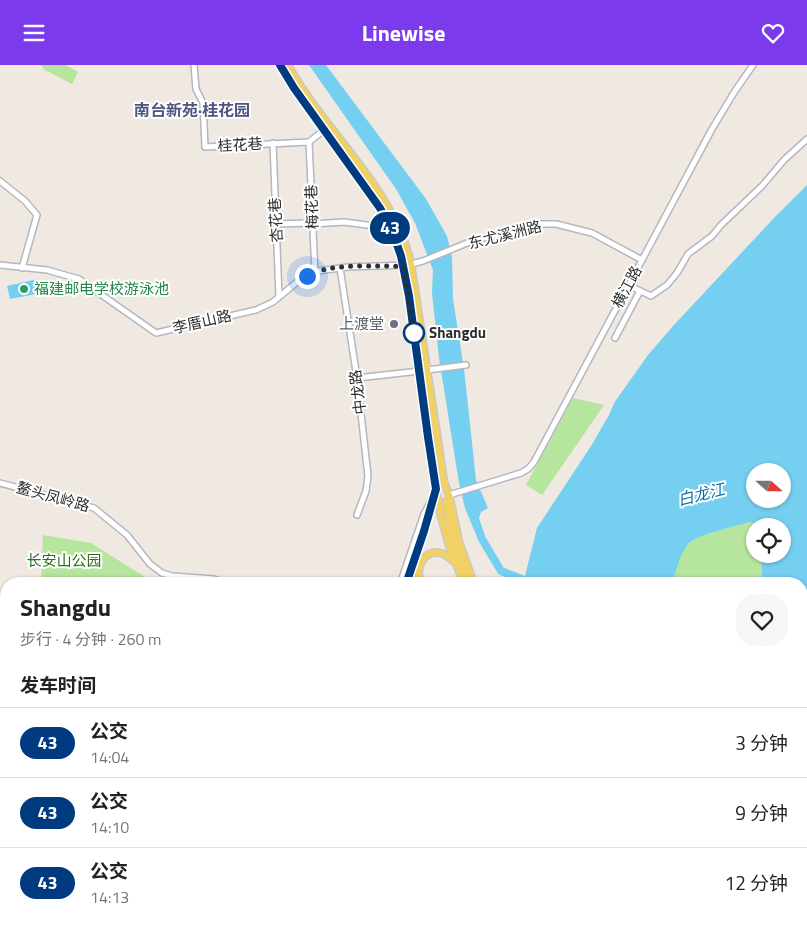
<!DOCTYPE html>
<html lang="zh">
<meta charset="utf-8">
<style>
:root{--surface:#fff;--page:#f6f6f6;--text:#222;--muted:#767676;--line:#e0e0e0;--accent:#7c3aed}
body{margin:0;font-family:"Titillium Web","Noto Sans SC",sans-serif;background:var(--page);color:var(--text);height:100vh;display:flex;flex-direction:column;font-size:19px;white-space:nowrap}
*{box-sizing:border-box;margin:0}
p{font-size:16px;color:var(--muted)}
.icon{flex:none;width:28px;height:28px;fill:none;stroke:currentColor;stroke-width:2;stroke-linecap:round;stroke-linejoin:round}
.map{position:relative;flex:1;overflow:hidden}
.details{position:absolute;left:0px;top:512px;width:808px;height:351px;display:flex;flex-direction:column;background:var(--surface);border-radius:20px 20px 0 0;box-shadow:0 1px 4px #0004}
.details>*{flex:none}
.badge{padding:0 10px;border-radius:16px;font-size:18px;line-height:32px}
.needle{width:32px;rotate:111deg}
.tools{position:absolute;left:746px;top:398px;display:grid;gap:10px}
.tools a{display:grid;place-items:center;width:45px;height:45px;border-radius:50%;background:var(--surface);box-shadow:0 1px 4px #0004;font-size:25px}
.you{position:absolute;width:25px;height:25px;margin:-12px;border:4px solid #fff;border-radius:50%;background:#1a73e8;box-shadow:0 0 0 8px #1a73e833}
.map>.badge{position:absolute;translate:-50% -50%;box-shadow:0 0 0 2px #fff}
h2{padding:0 20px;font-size:19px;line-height:45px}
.round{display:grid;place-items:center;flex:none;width:52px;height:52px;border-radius:20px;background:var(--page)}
.overview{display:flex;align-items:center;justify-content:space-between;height:85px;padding:0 20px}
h1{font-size:24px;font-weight:700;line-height:38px}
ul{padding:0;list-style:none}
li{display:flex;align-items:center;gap:15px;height:70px;padding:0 20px;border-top:1px solid var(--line)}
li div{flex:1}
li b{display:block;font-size:19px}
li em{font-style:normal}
li .badge{min-width:55px;font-weight:700;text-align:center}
header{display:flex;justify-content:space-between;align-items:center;height:65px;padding:0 20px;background:var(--accent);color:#fff;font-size:22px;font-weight:700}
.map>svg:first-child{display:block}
.green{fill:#b6e59e}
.pitch{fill:#c9ec9a}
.water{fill:#75cff0;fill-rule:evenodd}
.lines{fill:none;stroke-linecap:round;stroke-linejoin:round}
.river{stroke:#75cff0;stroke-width:8}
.minor-casing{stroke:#b4b7c1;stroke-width:8}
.major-casing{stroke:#c9c9c9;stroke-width:9}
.minor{stroke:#fff;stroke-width:5}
.major{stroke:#f2d163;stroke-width:6}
.line-casing{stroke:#fff;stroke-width:11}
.line{stroke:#003b80;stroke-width:8}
.walk{stroke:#2e2e2e;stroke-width:5;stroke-dasharray:0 9}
.leisure-dot{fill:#2e9e5b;stroke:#fff;stroke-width:2}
.worship-dot{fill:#6b7280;stroke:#fff;stroke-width:2}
.stop-dot{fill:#fff;stroke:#003b80;stroke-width:2.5}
.labels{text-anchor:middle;stroke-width:4;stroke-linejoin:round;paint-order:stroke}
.street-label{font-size:15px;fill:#2e2e2e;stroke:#fff}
.leisure-label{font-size:15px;fill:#27864d;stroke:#fff;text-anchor:start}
.worship-label{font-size:15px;fill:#5b616d;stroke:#fff;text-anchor:end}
.stop-label{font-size:15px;font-weight:bold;fill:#2e2e2e;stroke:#fff;text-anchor:start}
.park-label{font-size:15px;fill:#2c6e1b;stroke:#fff}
.neighbourhood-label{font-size:16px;font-weight:bold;fill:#4d5680;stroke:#fff}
.water-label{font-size:16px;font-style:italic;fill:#0d6fa3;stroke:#fff}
</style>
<header><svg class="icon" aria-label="menu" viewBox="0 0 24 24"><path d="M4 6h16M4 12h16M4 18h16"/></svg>Linewise<svg class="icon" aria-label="heart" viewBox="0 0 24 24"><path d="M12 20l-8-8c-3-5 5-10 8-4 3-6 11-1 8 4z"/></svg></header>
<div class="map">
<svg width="807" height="863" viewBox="0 0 807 863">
<rect width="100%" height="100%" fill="#efe9e1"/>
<g class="green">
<polygon points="41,0 66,0 78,7 72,19 45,5"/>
<polygon points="573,333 604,340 542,430 526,420"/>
<path d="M750,457L758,461H755V489H760L763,519H671C677,506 679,490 688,479C695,470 737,461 750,457Z"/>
<polygon points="43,470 91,478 156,519 41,519"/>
<polygon points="6,607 6,671 0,672 0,615"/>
</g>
<polygon class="pitch" points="53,858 123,858 125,863 56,863"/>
<g class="water">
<polygon points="309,0 326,0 426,134 447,171 452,192 453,234 464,304 476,415 488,443 481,447 479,453 482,463 474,465 465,443 459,418 439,293 432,228 433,205 415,158 396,124"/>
<path d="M807,120V781L801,796V519H763L760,489H782V461H758L750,457C737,461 695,470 688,479C679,491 677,506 671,519H523L537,463L591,381L609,350L614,338L648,290L673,261L774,153ZM755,406H782V434H755Z"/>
<polygon points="38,214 41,228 10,234 7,221"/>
<polygon points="597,858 778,858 775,863 597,863"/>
</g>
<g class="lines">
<polyline class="river" points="475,455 482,474 501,506 535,519"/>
<g class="minor-casing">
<g id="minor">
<polyline points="194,0 196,24 203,38 205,82 309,77 324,65"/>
<polyline points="309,77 315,208"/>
<polyline points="273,78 279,232"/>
<polyline points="0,116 25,136 37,150 22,203"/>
<polyline points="276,159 312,158"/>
<polyline points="312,159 344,157 367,160"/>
<polyline points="0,200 47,205 79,214 156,268 256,245 273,237 297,217 318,206 348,202 407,200 423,196 472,176 538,159 556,159 592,168 642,195"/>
<polyline points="340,203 357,313 368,411 366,426 357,450"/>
<polyline points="628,220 651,231 667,220 677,208 688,189 712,171 721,160 762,121 784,95 807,74"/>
<polyline points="615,273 640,226"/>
<polyline points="427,305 466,300"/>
<polyline points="357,313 420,306"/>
<polyline points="0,418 94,443 127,470 150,499 162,508 172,511 214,514 228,519"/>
<polyline points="449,430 521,408 528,404 534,397 712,64 735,26 753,0"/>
<polyline points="400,519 424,449 432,434"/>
<polyline points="0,676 6,675"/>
<polyline points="0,826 6,826"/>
<polyline points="0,857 6,863"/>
<polyline points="170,858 174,863"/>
<polyline points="331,858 334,863"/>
<polyline points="498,858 499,863"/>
<polyline points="362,863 363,858"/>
<polyline points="586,863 586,858"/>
</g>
</g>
<g class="major-casing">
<g id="major">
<polyline points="280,0 294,23 380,143 399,182 409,231 427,372 441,451 449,480 464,519"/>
<path d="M288,0C325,68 393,121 411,199L444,417L449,430L459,477L474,519"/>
<path d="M446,436C449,465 457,493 470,519"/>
<polyline points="406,519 427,457 435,428"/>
<path d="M420,519C413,494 434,476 453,496"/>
<polyline points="801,644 807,646"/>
<polyline points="801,654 807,655"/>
<polyline points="801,856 807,840"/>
<polyline points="221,863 229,858"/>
<polyline points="233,863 241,858"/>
</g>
</g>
<use href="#minor" class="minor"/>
<use href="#major" class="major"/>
</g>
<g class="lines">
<g class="line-casing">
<polyline id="line" points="280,0 294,23 380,143 393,168 401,191 409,231 428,372 436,424 424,466 406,519"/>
</g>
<use href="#line" class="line"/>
<path class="walk" d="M307,211C333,197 374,202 403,201L414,268"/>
</g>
<circle class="leisure-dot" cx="24" cy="224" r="5"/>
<circle class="worship-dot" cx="394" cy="259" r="5"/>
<circle class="stop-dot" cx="414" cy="268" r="10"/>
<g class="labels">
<g class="street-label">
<text transform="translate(240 80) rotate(-3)" y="5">桂花巷</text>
<text transform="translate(312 142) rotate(-92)" y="5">梅花巷</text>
<text transform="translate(276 155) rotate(-93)" y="5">杏花巷</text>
<text transform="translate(505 170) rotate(-14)" y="5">东尤溪洲路</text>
<text transform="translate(627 222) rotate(-62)" y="5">横江路</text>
<text transform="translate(202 257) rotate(-13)" y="5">李厝山路</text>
<text transform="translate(358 327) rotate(-97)" y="5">中龙路</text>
<text transform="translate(53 432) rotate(15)" y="5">鳌头凤岭路</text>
</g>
<g class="leisure-label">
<text x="34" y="229">福建邮电学校游泳池</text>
</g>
<g class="worship-label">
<text x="384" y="264">上渡堂</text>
</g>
<g class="stop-label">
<text x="429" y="273">Shangdu</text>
</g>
<g class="park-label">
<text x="64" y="501">长安山公园</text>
</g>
<g class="neighbourhood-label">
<text x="192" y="51">南台新苑·桂花园</text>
</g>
<g class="water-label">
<text transform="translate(701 429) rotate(-14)" y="6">白龙江</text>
</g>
</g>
</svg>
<div class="tools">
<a><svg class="needle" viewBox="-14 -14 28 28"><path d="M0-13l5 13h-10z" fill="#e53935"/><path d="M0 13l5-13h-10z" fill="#767676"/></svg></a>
<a><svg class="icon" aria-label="locate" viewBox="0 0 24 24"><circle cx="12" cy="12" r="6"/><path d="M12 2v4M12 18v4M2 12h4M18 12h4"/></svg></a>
</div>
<div class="you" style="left:307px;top:211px"></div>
<b class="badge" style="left:390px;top:163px;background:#003b80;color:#fff">43</b>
<section class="details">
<div class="overview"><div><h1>Shangdu</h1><p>步行 · 4 分钟 · 260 m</p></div><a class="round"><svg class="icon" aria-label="heart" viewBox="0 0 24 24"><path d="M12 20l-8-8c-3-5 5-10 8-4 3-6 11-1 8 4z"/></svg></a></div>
<h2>发车时间</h2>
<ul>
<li><span class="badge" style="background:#003b80;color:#fff">43</span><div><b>公交</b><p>14:04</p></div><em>3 分钟</em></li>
<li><span class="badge" style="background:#003b80;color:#fff">43</span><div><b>公交</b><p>14:10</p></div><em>9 分钟</em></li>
<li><span class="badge" style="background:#003b80;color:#fff">43</span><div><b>公交</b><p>14:13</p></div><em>12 分钟</em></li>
</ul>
</section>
</div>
